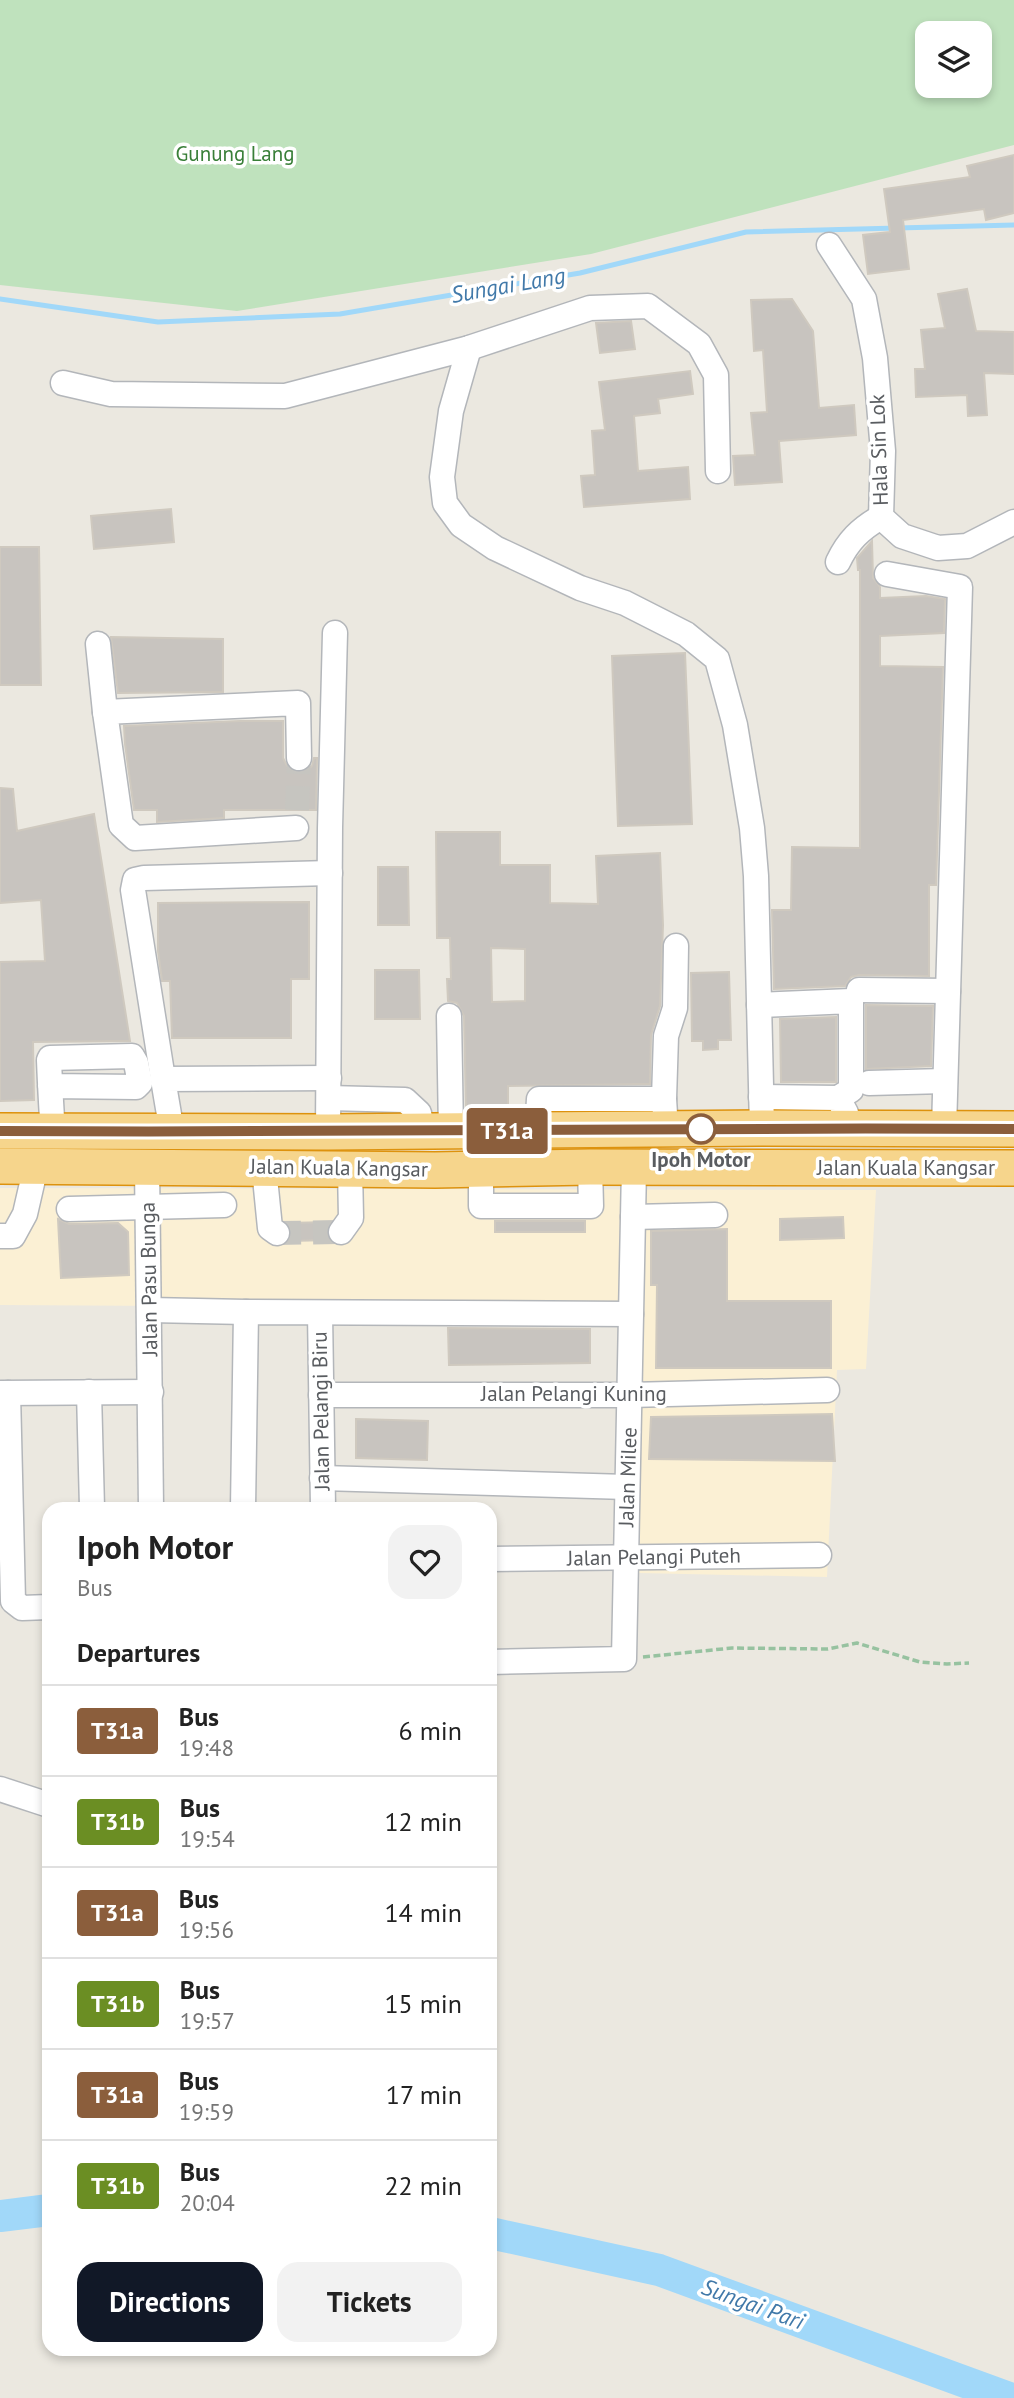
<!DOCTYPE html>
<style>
:root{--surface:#fff;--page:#f2f2f2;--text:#222;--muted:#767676;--line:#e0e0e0;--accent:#111827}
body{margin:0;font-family:"PT Sans",sans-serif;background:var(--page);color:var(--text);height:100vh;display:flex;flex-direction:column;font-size:26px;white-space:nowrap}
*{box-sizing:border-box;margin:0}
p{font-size:23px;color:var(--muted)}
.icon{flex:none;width:38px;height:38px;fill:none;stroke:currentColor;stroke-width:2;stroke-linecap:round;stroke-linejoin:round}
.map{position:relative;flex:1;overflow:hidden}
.panel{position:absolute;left:42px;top:1502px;width:455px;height:854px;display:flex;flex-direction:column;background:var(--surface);border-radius:21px;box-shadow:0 4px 10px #0003}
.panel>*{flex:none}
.badge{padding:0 14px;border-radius:5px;font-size:24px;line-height:46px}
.tools{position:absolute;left:915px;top:21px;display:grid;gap:14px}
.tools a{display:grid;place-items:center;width:77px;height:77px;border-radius:14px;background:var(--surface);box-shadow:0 4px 10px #0003;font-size:35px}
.map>.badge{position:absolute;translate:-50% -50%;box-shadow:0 0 0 4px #fff}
h2{padding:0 35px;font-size:26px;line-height:63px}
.round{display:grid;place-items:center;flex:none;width:74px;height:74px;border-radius:21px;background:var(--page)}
.overview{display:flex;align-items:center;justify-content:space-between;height:119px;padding:0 35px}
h1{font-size:33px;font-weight:800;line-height:52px}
.action{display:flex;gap:14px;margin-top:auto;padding:14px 35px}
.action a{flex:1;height:80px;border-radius:21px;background:var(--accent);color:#fff;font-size:28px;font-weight:800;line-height:80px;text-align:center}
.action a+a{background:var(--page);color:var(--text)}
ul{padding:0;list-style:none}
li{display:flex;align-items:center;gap:21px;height:91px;padding:0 35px;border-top:2px solid var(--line)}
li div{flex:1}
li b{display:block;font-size:26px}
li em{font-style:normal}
li .badge{min-width:77px;font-weight:700;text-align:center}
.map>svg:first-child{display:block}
.commercial{fill:#fbf0d4}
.green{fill:#bfe2bd;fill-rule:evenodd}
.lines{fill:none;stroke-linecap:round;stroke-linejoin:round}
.stream{stroke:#a1d8f9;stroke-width:5}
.river{stroke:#a1d8f9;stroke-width:32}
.building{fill:#c8c4bf;stroke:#cfc9bf;stroke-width:2;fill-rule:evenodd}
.minor-tunnel{stroke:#c6c5c0;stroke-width:24;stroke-dasharray:24 12;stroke-linecap:butt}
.minor-casing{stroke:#b3b6ba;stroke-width:27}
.highway-casing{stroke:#dd920d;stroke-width:38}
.path{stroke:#97c2a0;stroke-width:3.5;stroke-dasharray:7 3.5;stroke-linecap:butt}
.minor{stroke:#fff;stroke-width:24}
.highway{stroke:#f6d58c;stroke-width:35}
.line-casing{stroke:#fff;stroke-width:16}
.line{stroke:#8b5e3c;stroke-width:10}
.stop-dot{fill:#fff;stroke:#8b5e3c;stroke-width:3.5}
.labels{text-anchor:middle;stroke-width:7;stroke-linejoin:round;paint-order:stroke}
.park-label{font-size:21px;fill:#397f38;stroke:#fff}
.street-label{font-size:21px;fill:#595c60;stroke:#fff}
.stop-label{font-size:21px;font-weight:bold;fill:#595c60;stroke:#fff}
.water-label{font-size:23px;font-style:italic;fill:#4179a9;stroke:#fff}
</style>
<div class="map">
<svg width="1014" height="2398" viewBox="0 0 1014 2398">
<rect width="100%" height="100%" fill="#ebe8e0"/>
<polygon class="commercial" points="0,1188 876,1190 866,1369 837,1370 827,1577 639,1573 642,1309 0,1305"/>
<path class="green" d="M0,0H1014V145L591,254L237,311L0,285ZM928,33H980V86H928Z"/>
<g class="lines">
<polyline class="stream" points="0,299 158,322 340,314 580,273 746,232 1014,225"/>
<g class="river">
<polyline points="0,2216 49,2210"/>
<polyline points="490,2233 659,2270 1009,2398"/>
</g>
</g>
<g class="building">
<polygon points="1014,155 1014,213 986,220 984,209 903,220 909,269 868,274 863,235 890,232 884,189 970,177 967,166"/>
<polygon points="967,289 976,331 1014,332 1014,374 984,373 987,415 968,416 967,395 916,397 915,369 925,369 921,330 945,328 938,294"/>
<polygon points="792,299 813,331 819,408 854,405 856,435 779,441 782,482 735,485 733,456 755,455 751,413 767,412 763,350 754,351 751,300"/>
<polygon points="631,321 635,349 600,353 596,323"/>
<polygon points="690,371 693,394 658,399 660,413 634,416 638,471 688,467 690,499 584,507 581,476 595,475 592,431 605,430 599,382"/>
<polygon points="171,509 174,542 94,549 91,516"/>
<polygon points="872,541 873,578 880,587 880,598 926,596 945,599 944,633 880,636 880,666 943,667 936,885 929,885 929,976 859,975 851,977 845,986 774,989 772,910 791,910 792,847 860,848 860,570 858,570 857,558"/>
<polygon points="0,547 39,547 41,685 0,685"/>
<polygon points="111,637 223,639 223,692 118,693"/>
<polygon points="685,653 692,824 618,826 612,656"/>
<polygon points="240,721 283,721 283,758 287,766 292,771 306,771 312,766 314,758 317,758 316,810 224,810 224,818 157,822 157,810 134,810 125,744 124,726"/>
<polygon points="0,788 13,789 17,831 94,814 130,1041 33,1042 34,1100 0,1101 0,962 45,961 41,900 0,903"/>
<path d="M436,832H500V865H550V903L598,904L596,856L660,853L663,925L660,1006L651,1035L650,1084L508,1086V1109L466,1110L464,1016L457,1003L448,1001L447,979H451L450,938H437ZM491,948L525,949V1001L492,1002Z"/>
<polygon points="378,867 408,867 409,925 378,925"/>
<polygon points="309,902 309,979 291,979 291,1038 172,1038 170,981 162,981 158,951 158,903"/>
<polygon points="375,970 419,970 420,1019 375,1019"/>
<polygon points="729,972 731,1040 718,1040 718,1049 703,1050 703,1041 692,1041 691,973"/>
<polygon points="866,1005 933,1006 931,1066 866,1069"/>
<polygon points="836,1017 836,1082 781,1082 780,1019"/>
<polygon points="843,1217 844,1238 780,1240 780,1219"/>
<polygon points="58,1219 69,1224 118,1223 128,1232 129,1275 61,1278"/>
<rect x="495" y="1221" width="90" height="11"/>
<polygon points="330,1222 326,1231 329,1240 290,1241 292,1234 287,1223"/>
<polygon points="727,1229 727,1301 831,1301 831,1368 656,1368 657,1285 651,1285 651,1231"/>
<polygon points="448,1328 590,1329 590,1363 449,1365"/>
<polygon points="832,1414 835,1461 649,1459 651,1417"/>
<polygon points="356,1419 428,1421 427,1460 356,1458"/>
</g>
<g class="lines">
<g class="minor-tunnel">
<polyline points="297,810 299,758"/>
<polyline points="277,1233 341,1232"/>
</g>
<g class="minor-casing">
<g id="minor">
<polyline points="829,245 864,299 875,358 883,451 881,517 902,536 938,548 967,546 1014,522"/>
<polyline points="469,348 451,411 442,477 445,503 461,525 495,548 580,588 625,603 686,634 717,659 735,725 752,828 756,876 762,1128"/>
<polyline points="63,383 111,394 285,396 469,348 590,308 648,306 699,344 716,375 718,471"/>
<path d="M838,562C848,541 860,529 881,517"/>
<polyline points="887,574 960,587 944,1129"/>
<polyline points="98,644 105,712"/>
<polyline points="296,828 135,838 121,825 105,712 298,703 299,758"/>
<polyline points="859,990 948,991"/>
<polyline points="759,1005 851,1001 851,1090 838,1098"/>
<polyline points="449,1016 451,1131"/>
<polyline points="163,1079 133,890 135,880 144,878 330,873"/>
<polyline points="869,1083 945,1081"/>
<path d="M50,1086L136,1087L140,1083L136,1063L132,1056L50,1058L49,1060C50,1084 51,1107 53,1131"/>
<polyline points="761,1097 838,1098 846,1113"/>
<polyline points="329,1098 405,1100 419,1113 423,1131"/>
<polyline points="664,1099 666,1036 675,1008 676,946"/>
<polyline points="537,1131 539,1099 664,1099 666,1129"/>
<polyline points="172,1132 163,1079 329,1078"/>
<polyline points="328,1132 330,828 335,633"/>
<polyline points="147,1166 151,1508"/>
<polyline points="264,1168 270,1228 277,1233"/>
<polyline points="481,1168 481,1206 591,1206 590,1167"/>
<polyline points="69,1209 224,1205"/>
<polyline points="633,1217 715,1215"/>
<polyline points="341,1232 351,1218 350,1168"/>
<polyline points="1,1236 13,1236 25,1214 36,1166"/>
<polyline points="150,1310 246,1312"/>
<polyline points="320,1313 323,1508"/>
<polyline points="89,1392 92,1508"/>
<polyline points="0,1393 151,1392"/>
<polyline points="8,1393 13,1601 22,1608 49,1607"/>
<polyline points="321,1395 630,1395 827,1390"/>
<polyline points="322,1478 627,1487"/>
<polyline points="243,1508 246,1312 631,1314"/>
<polyline points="490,1559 819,1555"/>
<polyline points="490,1662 624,1659 634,1168"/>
<polyline points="0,1789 49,1805"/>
</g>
</g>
<g class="highway-casing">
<g id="highway">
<polyline points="0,1131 328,1132 762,1128 1014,1129"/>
<polyline points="0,1166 435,1170 590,1167 1014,1168"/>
</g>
</g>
<polyline class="path" points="643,1657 732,1648 828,1649 857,1643 920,1662 947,1664 969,1663"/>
<use href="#minor" class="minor"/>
<use href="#highway" class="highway"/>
</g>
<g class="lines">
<g class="line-casing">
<path id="line" d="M0,1131C338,1133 676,1127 1014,1129"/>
</g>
<use href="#line" class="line"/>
</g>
<circle class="stop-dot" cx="701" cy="1129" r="14"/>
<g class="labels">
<g class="park-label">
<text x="235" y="161">Gunung Lang</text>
</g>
<g class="street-label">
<text transform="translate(879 450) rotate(-92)" y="7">Hala Sin Lok</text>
<text transform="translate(339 1168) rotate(1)" y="7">Jalan Kuala Kangsar</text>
<text x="906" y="1175">Jalan Kuala Kangsar</text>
<text transform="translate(149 1279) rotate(-91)" y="7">Jalan Pasu Bunga</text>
<text x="574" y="1401">Jalan Pelangi Kuning</text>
<text transform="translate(321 1411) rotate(-91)" y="7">Jalan Pelangi Biru</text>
<text transform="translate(628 1477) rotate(-88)" y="7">Jalan Milee</text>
<text transform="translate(654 1557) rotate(-1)" y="7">Jalan Pelangi Puteh</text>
</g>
<g class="stop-label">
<text x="701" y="1167">Ipoh Motor</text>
</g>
<g class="water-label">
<text transform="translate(508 285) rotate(-10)" y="8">Sungai Lang</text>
<text transform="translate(753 2304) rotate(20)" y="8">Sungai Pari</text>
</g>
</g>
</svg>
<div class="tools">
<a><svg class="icon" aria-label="layers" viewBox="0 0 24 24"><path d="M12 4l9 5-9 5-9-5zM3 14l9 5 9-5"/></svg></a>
</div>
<b class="badge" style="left:507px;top:1131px;background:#8b5e3c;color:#fff">T31a</b>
<section class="panel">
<div class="overview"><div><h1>Ipoh Motor</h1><p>Bus</p></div><a class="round"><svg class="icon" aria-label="heart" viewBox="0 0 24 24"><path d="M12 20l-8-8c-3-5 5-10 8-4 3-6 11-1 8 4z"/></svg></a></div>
<h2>Departures</h2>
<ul>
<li><span class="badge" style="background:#8b5e3c;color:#fff">T31a</span><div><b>Bus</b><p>19:48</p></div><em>6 min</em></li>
<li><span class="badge" style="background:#6b8e23;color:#fff">T31b</span><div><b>Bus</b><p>19:54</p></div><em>12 min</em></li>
<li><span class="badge" style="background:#8b5e3c;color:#fff">T31a</span><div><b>Bus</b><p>19:56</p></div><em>14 min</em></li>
<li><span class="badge" style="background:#6b8e23;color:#fff">T31b</span><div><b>Bus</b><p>19:57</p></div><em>15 min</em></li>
<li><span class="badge" style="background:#8b5e3c;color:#fff">T31a</span><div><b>Bus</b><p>19:59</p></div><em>17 min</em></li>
<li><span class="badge" style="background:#6b8e23;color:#fff">T31b</span><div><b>Bus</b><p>20:04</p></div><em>22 min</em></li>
</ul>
<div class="action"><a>Directions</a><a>Tickets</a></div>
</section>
</div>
